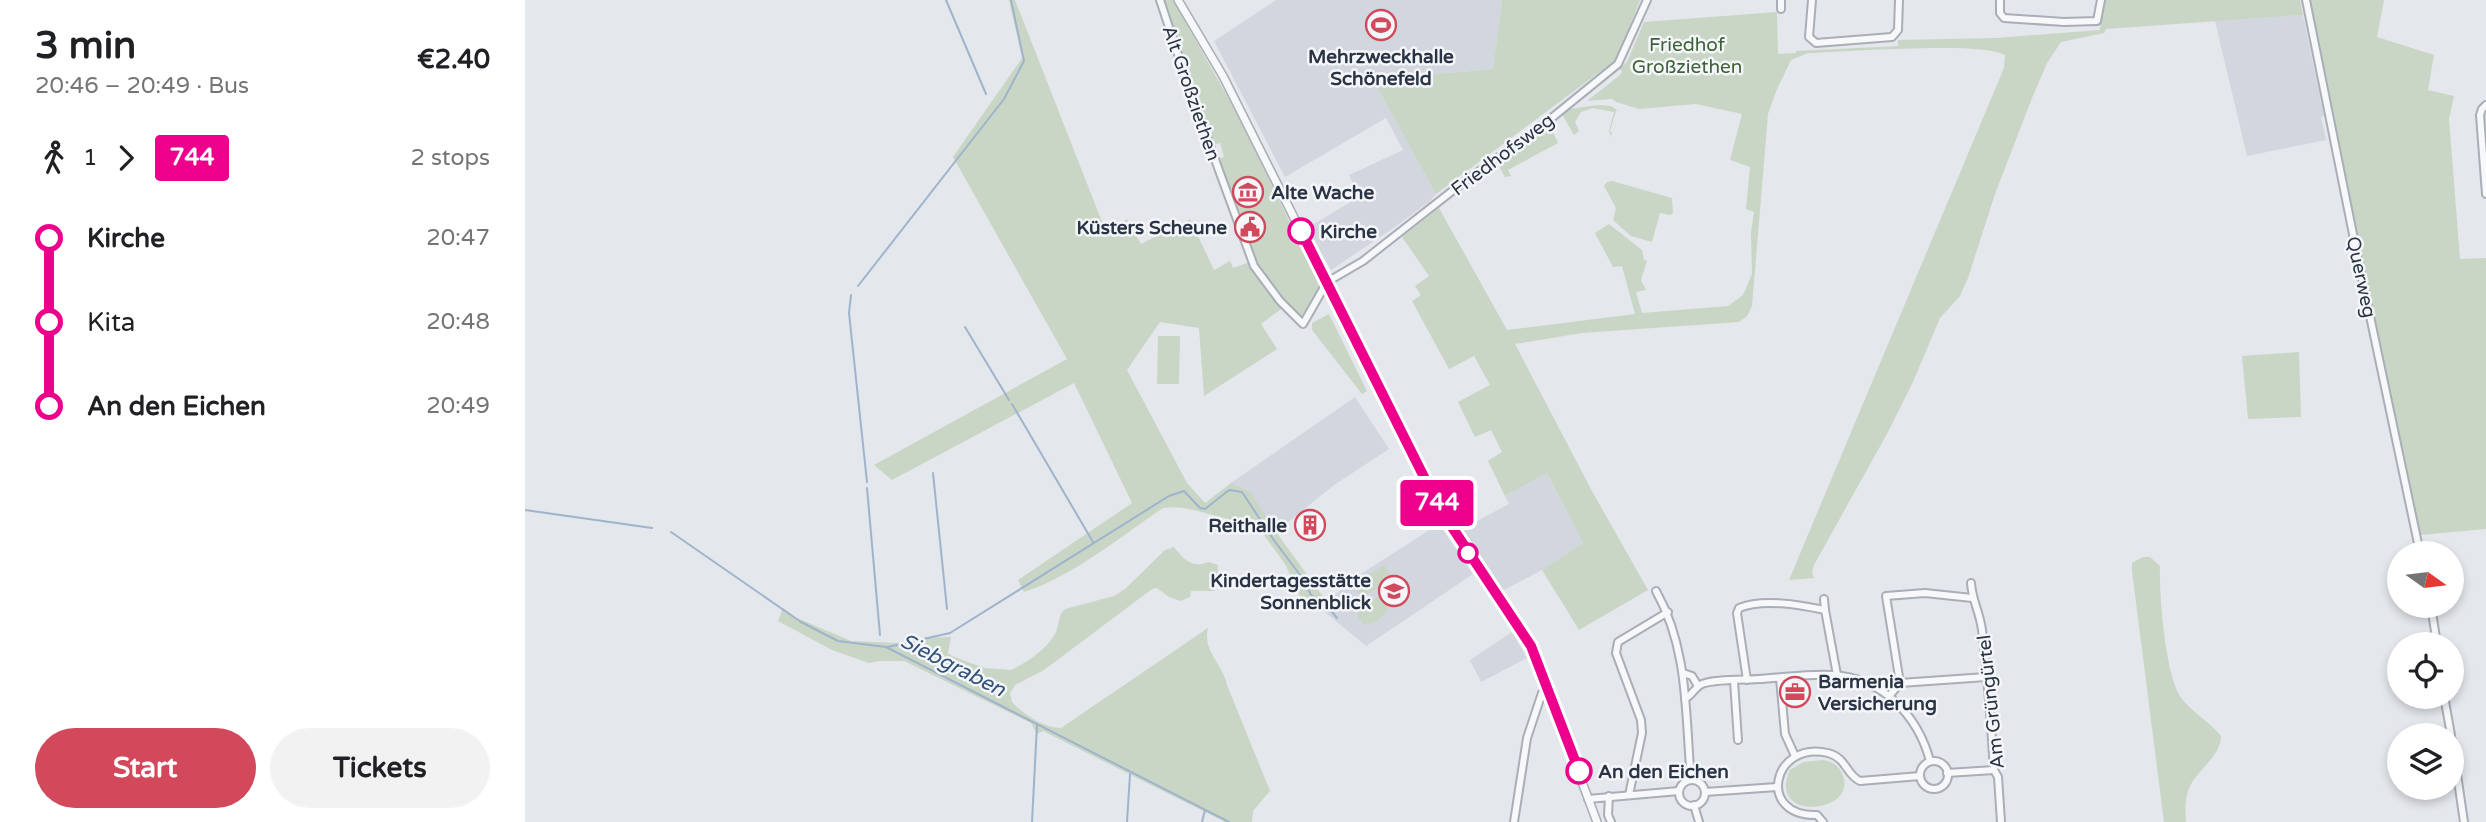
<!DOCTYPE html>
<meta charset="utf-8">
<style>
:root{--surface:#fff;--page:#f2f2f2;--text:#202124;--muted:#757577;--accent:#d1495b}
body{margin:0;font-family:"Varela Round",sans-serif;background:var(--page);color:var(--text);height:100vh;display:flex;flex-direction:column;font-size:26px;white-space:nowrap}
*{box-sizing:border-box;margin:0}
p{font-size:23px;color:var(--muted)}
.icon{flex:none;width:38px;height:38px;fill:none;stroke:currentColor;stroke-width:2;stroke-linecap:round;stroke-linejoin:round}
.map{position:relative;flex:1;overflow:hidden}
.panel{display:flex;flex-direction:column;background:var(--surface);width:525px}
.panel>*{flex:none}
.badge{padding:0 14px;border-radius:5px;font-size:24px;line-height:46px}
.needle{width:46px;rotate:104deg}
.controls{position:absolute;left:1862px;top:541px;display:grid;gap:14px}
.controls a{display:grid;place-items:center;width:77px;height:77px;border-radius:50%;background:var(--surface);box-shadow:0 4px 10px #0003;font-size:35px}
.map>.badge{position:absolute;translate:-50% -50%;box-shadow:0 0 0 4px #fff}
.legs{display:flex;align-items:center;gap:10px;height:77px;padding:0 35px;font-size:23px}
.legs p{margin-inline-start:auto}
.headline{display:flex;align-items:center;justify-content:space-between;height:119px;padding:0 35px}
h1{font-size:38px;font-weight:800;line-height:52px}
.action{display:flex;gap:14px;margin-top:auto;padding:14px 35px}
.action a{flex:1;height:80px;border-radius:42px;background:var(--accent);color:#fff;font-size:28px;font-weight:800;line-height:80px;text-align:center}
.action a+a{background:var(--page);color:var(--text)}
ul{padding:0 35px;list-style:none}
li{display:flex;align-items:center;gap:24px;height:84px;font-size:26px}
li i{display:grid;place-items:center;width:10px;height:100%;margin:0 9px;background:currentColor}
li i::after{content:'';width:18px;height:18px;margin:-9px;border:5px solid;border-radius:50%;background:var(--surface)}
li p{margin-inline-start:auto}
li:first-child i{background:linear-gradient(#0000 50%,currentColor 0)}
li:last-child i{background:linear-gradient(currentColor 50%,#0000 0)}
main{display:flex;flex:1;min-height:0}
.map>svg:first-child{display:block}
.built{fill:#d2d6de}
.green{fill:#c9d6c5}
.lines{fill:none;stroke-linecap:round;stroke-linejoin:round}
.stream{stroke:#9fb4cc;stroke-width:2}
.minor-casing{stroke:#a9aeb7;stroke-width:10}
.tertiary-casing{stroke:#a9aeb7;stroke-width:10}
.minor{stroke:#f7f8fa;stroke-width:6}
.tertiary{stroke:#f7f8fa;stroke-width:7}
.line-1-casing{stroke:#fff;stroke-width:16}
.line-1{stroke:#ec008c;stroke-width:10}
.stop-1-dot{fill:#fff;stroke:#ec008c;stroke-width:3.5}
.labels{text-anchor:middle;stroke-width:5;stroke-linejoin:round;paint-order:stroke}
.park-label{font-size:19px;fill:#3f6138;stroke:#f4f6f9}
.poi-label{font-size:19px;font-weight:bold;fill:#2b3445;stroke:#f4f6f9;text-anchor:end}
.street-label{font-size:19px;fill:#2b3445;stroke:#f4f6f9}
.stop-label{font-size:19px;font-weight:bold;fill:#2b3445;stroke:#f4f6f9;text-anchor:start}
.water-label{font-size:21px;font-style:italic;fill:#34527a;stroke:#f4f6f9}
</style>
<main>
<section class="panel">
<div class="headline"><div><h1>3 min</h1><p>20:46 – 20:49 · Bus</p></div><b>€2.40</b></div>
<div class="legs"><svg class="icon" aria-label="walk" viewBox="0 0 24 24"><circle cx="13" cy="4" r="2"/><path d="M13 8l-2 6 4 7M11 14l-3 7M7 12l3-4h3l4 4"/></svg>1<svg class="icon" aria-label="forward" viewBox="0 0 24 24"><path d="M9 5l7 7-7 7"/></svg><b class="badge" style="background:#ec008c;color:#fff">744</b><p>2 stops</p></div>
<ul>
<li><i style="color:#ec008c"></i><b>Kirche</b><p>20:47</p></li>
<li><i style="color:#ec008c"></i><span>Kita</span><p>20:48</p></li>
<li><i style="color:#ec008c"></i><b>An den Eichen</b><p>20:49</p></li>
</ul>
<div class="action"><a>Start</a><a>Tickets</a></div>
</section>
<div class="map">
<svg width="1961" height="822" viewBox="0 0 1961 822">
<rect width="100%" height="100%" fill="#e4e7ec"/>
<g class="built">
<polygon points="751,0 977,0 968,69 848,80 911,194 905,201 870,227 806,270 782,228 834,197 824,175 878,150 861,118 760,177 689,41"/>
<polygon points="1778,15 1799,116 1796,117 1801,140 1722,156 1690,21"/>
<polygon points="830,397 864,449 809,485 746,536 706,483"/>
<polygon points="1022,473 1058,543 1017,570 975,592 933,531 984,504 980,496"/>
<polygon points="914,524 948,574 841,646 795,608 828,579"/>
<polygon points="987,632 1002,658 956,682 945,660"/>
</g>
<g class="green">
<path d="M484,0H490L581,232L602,219L616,244L665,219L689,270L705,261L708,268L722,263L728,254L692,159L699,157L695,143L688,145L639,0H648L715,119L795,285L772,324L756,309L736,324L752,349L679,396L674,328L635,322L602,370L662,483L680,503L706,483L726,493L751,532L802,602L795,608L778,603L760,564L729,521C697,524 668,503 638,508C598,535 545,578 499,592L493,580L607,503L549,383L367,480L349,465L542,359L428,157L497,58Z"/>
<polygon points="977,0 1115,0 1092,59 911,194 848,80 968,69"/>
<path d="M1578,0H1775L1778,15L1581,29L1579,33L1536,42L1522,63L1507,98L1470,194L1443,278L1435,296L1415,318L1388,382L1363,432L1289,565L1287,573L1289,578L1264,580L1479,68L1480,55C1457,41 1319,52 1283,53L1266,60L1252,89L1243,114L1227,306L1222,316L1214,322L1057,333L990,344L1068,493L1123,590L1054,630L1017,570L1058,543L1022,473L980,496L963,461L977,452L966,430L950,437L933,402L965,385L949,356L924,369L887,301L896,295L890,286L904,276L877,237L914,208L982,330L1110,314L1097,266L1088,267L1070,233L1084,224L1117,250L1119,260L1122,261L1116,280L1121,290L1111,292L1117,313L1203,306L1218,295L1227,274L1226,232L1229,212L1221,209L1225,167L1205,160L1217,114L1171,104L1114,109L1091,102L1087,99L1062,101L1095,75L1097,71L1094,69L1102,62L1119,22L1252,12L1253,54L1271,53V51L1373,46V40L1471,38L1575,30Z"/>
<polygon points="1785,0 1859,0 1852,37 1909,55 1903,90 1929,96 1924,119 1935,259 1961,258 1961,529 1895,535 1837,267"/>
<polygon points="1073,105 1086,106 1093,111 1091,111 1085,131 1087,132 1086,137 1084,131 1089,112 1068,108 1056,112 1050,122 1054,131 1049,135 1037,114 1044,109"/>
<polygon points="1024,124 1033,143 983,170 986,176 980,177 975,168 976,162"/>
<polygon points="1087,181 1147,198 1148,213 1145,215 1135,213 1127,242 1106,236 1088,220 1091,208 1079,186 1082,182"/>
<polygon points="804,314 842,391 837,394 787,330 787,323"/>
<polygon points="633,336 655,336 654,384 632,384"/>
<polygon points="1774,352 1776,417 1723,419 1717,356"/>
<path d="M649,547C658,559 668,569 683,562L693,565L692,585L689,591H666L665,597L656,601L644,597L632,588L627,589L519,670L490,685L485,693L487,702C499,715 519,728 536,728L683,628C677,651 698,664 702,685L745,791L728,811L727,822H700L518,731L512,734L506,723L379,661H354L344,663L307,650L253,621L258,608L270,617L326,641L372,643L396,638L426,637L423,653L427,656L459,668L486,670C501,663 522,649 530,634C535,625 532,616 540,609L589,596L600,589L640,550Z"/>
<path d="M1618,557H1625L1635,566C1634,594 1640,677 1657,699C1668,713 1685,722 1696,736C1696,756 1672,770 1664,788C1660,798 1660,811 1661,822H1639L1607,571V563Z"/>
<polygon points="859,565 867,578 837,598 828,585"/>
<path d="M860,591L868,603C858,613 855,626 838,624L833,617V612Z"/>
<path d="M1297,760C1307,761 1315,766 1318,776C1332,814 1241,822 1265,770L1278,762Z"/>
</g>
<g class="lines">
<g class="stream">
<polyline points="421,0 461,94"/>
<polyline points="333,286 479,99 499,61 486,0"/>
<polyline points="326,295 324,313 342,482"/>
<polyline points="440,327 484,400"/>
<polyline points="487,404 568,542"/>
<polyline points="408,473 422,609"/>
<polyline points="342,488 355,635"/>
<polyline points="0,510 127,528"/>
<polyline points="146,532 276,622 313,641 361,647 704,822"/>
<polyline points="363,647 425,633 644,496 659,491 675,508 680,509 704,490 717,492 748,539 778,579 786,595 803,607 812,618"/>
<polyline points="507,822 512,725"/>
<polyline points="602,822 605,774"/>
<polyline points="677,822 680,810"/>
</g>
<g class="minor-casing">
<g id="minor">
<polyline points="635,0 666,94 729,266 755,301 778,324 802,282 838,261 931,188 1018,125 1093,64 1122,0"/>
<polyline points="1287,0 1284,37 1291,43 1367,37 1373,30 1374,0"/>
<polyline points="1475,0 1475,13 1479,18 1539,22 1572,21 1576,0"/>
<polyline points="1781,0 1834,264 1895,553"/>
<polyline points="1256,9 1256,0"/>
<polyline points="1961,105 1957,109 1955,115 1961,194"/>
<path d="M1446,583C1447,600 1455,613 1457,630C1463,676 1466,724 1469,770L1473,777L1476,822"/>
<path d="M1131,591C1164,650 1160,714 1166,780"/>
<polyline points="1299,599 1300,610"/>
<polyline points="1906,606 1912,644"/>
<polyline points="1158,673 1167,676 1173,686"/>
<polyline points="1255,678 1260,734 1270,756"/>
<path d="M1222,680L1212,613L1214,608C1238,598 1275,605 1300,610L1312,675"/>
<polyline points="1209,681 1213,740"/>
<polyline points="1375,683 1461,677"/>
<polyline points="1365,695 1375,683 1361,596 1400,593 1447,598"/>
<polyline points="1919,696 1926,735"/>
<path d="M1160,699C1167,695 1169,689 1175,685C1184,679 1221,680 1233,679C1258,678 1284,673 1308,675C1358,678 1393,716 1405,761"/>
<polyline points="1927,740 1939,822"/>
<circle cx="1409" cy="775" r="14"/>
<polyline points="1422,773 1469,770"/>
<circle cx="1167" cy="793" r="13"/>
<polyline points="1180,792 1252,787"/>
<polyline points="1104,795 1117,733 1116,720 1091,653 1093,642 1143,612"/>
<polyline points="1084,796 1083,815 1086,822"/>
<polyline points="1063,799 1154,791"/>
<polyline points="1169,805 1174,822"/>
<polyline points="989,822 1002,738 1017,693 1024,690"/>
<path d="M1298,822L1292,815C1231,817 1247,740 1303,753C1322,758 1321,775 1335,781L1395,776"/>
</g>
</g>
<g class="tertiary-casing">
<polyline id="tertiary" points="653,0 698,76 915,509 1006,646 1072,822"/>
</g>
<use href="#minor" class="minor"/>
<use href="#tertiary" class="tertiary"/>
</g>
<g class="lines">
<g class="line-1-casing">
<polyline id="line-1" points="776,231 915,509 1006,646 1054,771"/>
</g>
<use href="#line-1" class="line-1"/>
</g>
<defs>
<g id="stadium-ring" transform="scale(1.575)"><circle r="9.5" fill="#f4f6f9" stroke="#d1495b" stroke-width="1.5"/><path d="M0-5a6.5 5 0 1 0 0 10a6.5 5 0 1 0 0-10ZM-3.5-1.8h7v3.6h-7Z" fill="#d1495b"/></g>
<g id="museum-ring" transform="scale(1.575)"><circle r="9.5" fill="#f4f6f9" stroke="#d1495b" stroke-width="1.5"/><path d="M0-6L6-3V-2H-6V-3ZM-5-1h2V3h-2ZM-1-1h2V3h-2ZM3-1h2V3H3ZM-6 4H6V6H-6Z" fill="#d1495b"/></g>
<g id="civic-ring" transform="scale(1.575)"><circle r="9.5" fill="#f4f6f9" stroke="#d1495b" stroke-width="1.5"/><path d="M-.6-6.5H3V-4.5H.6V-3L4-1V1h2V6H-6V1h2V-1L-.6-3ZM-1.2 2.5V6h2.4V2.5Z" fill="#d1495b"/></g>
<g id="building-ring" transform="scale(1.575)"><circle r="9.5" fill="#f4f6f9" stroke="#d1495b" stroke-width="1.5"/><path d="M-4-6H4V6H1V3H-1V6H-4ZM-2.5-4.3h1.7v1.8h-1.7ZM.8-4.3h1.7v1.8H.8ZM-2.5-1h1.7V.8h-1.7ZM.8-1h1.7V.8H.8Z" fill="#d1495b"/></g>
<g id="school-ring" transform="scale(1.575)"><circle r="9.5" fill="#f4f6f9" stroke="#d1495b" stroke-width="1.5"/><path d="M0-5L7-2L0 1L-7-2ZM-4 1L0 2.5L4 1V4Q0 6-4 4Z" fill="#d1495b"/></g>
<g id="office-ring" transform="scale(1.575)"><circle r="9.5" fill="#f4f6f9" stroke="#d1495b" stroke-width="1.5"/><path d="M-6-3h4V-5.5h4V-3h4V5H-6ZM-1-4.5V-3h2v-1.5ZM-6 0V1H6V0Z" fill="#d1495b"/></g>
</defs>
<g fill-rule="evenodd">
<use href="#stadium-ring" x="856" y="25"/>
<use href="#museum-ring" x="723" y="192"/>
<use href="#civic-ring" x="725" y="227"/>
<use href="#building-ring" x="785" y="525"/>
<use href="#school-ring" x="869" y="591"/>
<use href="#office-ring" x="1270" y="692"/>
</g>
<g class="stop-1-dot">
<circle cx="776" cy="231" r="12"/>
<circle cx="943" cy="553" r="9"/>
<circle cx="1054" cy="771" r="12"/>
</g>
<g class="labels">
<g class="park-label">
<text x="1162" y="51">Friedhof<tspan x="1162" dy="22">Großziethen</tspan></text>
</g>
<g class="poi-label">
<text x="856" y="63" text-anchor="middle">Mehrzweckhalle<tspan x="856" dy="22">Schönefeld</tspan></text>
<text x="746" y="199" text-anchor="start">Alte Wache</text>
<text x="702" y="234">Küsters Scheune</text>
<text x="762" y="532">Reithalle</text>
<text x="846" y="587">Kindertagesstätte<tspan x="846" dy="22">Sonnenblick</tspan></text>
<text x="1293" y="688" text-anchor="start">Barmenia<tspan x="1293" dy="22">Versicherung</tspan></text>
</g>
<g class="street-label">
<text transform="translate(667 93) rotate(71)" y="7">Alt Großziethen</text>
<text transform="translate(977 154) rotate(-37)" y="7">Friedhofsweg</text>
<text transform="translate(1837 277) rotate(78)" y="7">Querweg</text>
<text transform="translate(1465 702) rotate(-96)" y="7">Am Grüngürtel</text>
</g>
<g class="stop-label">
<text x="795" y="238">Kirche</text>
<text x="1073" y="778">An den Eichen</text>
</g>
<g class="water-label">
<text transform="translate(428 665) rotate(27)" y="7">Siebgraben</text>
</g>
</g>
</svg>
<div class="controls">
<a><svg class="needle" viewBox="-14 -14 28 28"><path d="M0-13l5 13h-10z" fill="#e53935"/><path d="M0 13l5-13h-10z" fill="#757577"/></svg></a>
<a><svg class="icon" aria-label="locate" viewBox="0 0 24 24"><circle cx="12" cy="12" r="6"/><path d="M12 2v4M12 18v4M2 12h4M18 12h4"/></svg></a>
<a><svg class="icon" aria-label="layers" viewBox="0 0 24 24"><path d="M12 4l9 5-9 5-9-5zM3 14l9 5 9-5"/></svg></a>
</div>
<b class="badge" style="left:912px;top:503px;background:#ec008c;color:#fff">744</b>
</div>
</main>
